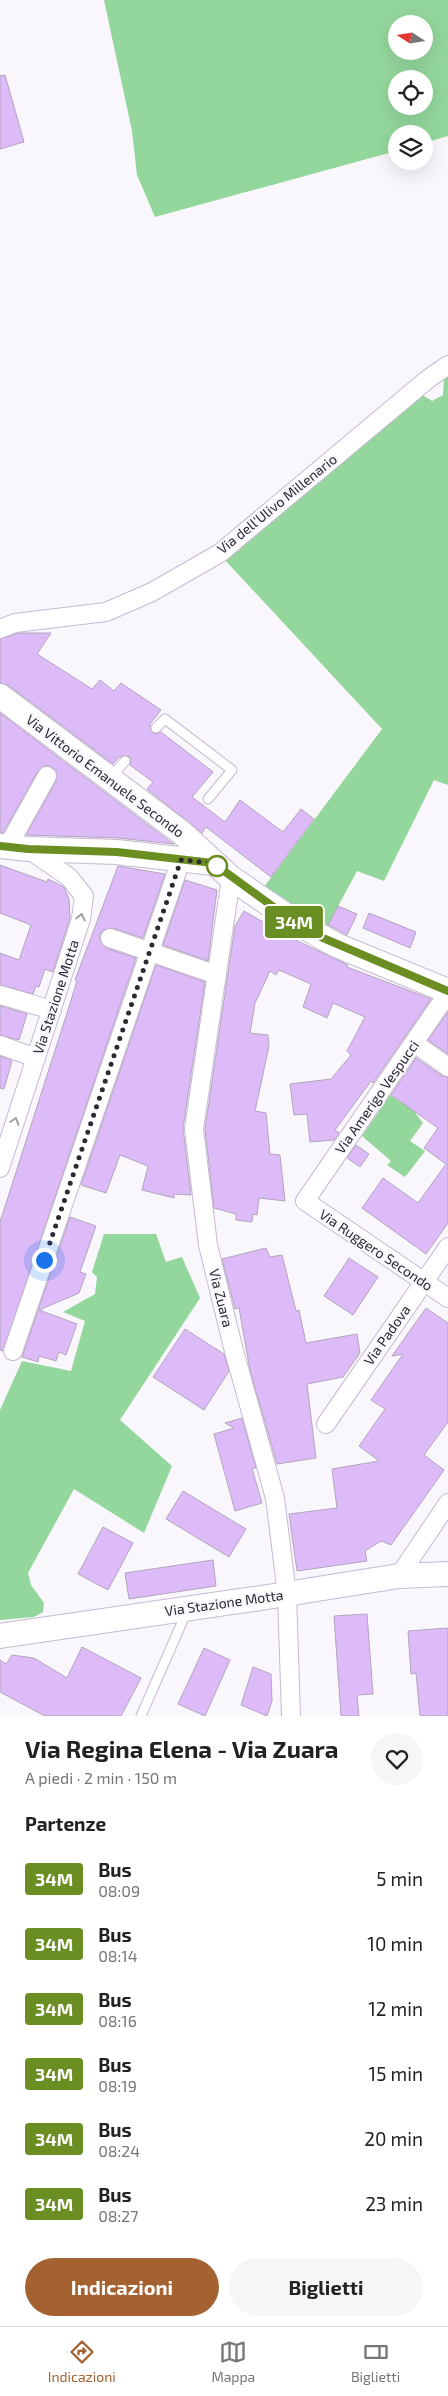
<!DOCTYPE html>
<html lang="it">
<meta charset="utf-8">
<style>
:root{--surface:#fff;--page:#f6f6f6;--text:#222;--muted:#767676;--line:#e0e0e0;--accent:#a56231}
body{margin:0;font-family:"Exo 2",sans-serif;background:var(--page);color:var(--text);height:100vh;display:flex;flex-direction:column;font-size:19px;white-space:nowrap}
*{box-sizing:border-box;margin:0}
p{font-size:16px;color:var(--muted)}
.icon{flex:none;width:28px;height:28px;fill:none;stroke:currentColor;stroke-width:2;stroke-linecap:round;stroke-linejoin:round}
.map{position:relative;height:1716px;overflow:hidden}
.details{display:flex;flex-direction:column;background:var(--surface);flex:1}
.details>*{flex:none}
.badge{padding:0 10px;border-radius:4px;font-size:18px;line-height:32px}
.needle{width:32px;rotate:282deg}
.controls{position:absolute;left:388px;top:15px;display:grid;gap:10px}
.controls a{display:grid;place-items:center;width:45px;height:45px;border-radius:50%;background:var(--surface);box-shadow:0 5px 20px #0002;font-size:25px}
.you{position:absolute;width:25px;height:25px;margin:-12px;border:4px solid #fff;border-radius:50%;background:#1a73e8;box-shadow:0 0 0 8px #1a73e833}
.map>.badge{position:absolute;translate:-50% -50%;box-shadow:0 0 0 2px #fff}
h2{padding:0 25px;font-size:19px;line-height:45px}
.round{display:grid;place-items:center;flex:none;width:52px;height:52px;border-radius:26px;background:var(--page)}
.head{display:flex;align-items:center;justify-content:space-between;height:85px;padding:0 25px}
h1{font-size:24px;font-weight:700;line-height:38px}
.button{display:flex;gap:10px;margin-top:auto;padding:10px 25px}
.button a{flex:1;height:58px;border-radius:30px;background:var(--accent);color:#fff;font-size:20px;font-weight:700;line-height:58px;text-align:center}
.button a+a{background:var(--page);color:var(--text)}
ul{padding:0;list-style:none}
li{display:flex;align-items:center;gap:15px;height:65px;padding:0 25px}
li div{flex:1}
li b{display:block;font-size:19px}
li em{font-style:normal}
li .badge{min-width:55px;font-weight:700;text-align:center}
.tab-bar{display:flex;justify-content:space-around;align-items:center;height:70px;border-top:1px solid var(--line);background:var(--surface);font-size:14px;color:var(--muted)}
.tab-bar a{display:grid;justify-items:center;gap:2px}
.tab-bar .on{color:var(--accent)}
.map>svg:first-child{display:block}
.green{fill:#94d79c;fill-rule:evenodd}
.building{fill:#ddbaf8;stroke:#b3a5be}
.lines{fill:none;stroke-linecap:round;stroke-linejoin:round}
.lane-casing{stroke:#c7b9d2;stroke-width:11}
.street-casing{stroke:#c7b9d2;stroke-width:20}
.secondary-casing{stroke:#c7b9d2;stroke-width:26}
.lane{stroke:#fff;stroke-width:9}
.street{stroke:#fff;stroke-width:18}
.secondary{stroke:#fff;stroke-width:24}
.oneway{stroke:#a09ea2}
.line-casing{stroke:#fff;stroke-width:11}
.line{stroke:#6b8e23;stroke-width:8}
.walk{stroke:#2d2831;stroke-width:5;stroke-dasharray:0 9}
.stop-dot{fill:#fff;stroke:#6b8e23;stroke-width:2.5}
.labels{text-anchor:middle;stroke-width:4;stroke-linejoin:round;paint-order:stroke}
.street-label{font-size:14px;fill:#2d2831;stroke:#f9f6fc}
</style>
<div class="map">
<svg width="448" height="1716" viewBox="0 0 448 1716">
<rect width="100%" height="100%" fill="#f9f6fc"/>
<g class="green">
<path d="M104,0H448V136L424,143V134H396V151L155,217L137,175L132,131ZM396,24H424V51H396ZM396,79H424V106H396Z"/>
<polygon points="448,374 448,785 434,780 384,881 357,871 327,927 264,887 382,729 224,559 421,394 432,401 443,395 444,377"/>
<polygon points="390,1095 414,1111 423,1123 410,1141 425,1151 405,1177 387,1165 391,1161 362,1136"/>
<polygon points="104,1234 156,1234 166,1262 182,1257 200,1298 120,1420 172,1466 144,1533 74,1489 28,1573 31,1585 44,1603 43,1612 34,1617 0,1620 0,1410 22,1361 71,1371 85,1321 63,1312 95,1294 97,1277 92,1272"/>
</g>
<g class="building">
<polygon points="5,75 24,142 0,149 0,76"/>
<polygon points="18,633 51,633 37,654 92,689 100,680 114,691 121,683 161,710 150,724 150,730 155,734 161,732 213,772 192,797 225,822 240,800 283,832 301,809 314,819 271,877 206,827 202,833 147,789 153,782 130,765 131,759 129,756 119,757 113,764 8,685 0,683 0,639"/>
<polygon points="0,713 173,844 174,844 118,838 26,835 56,781 56,770 47,765 38,771 3,833 0,832"/>
<polygon points="0,865 47,882 48,879 64,887 69,899 70,918 53,972 45,969 39,987 36,986 33,994 0,985 0,953 19,960 31,925 0,913"/>
<polygon points="118,866 165,874 143,938 113,928 103,930 100,934 100,940 106,948 136,958 3,1351 0,1350 0,1222 68,1010 77,981 75,980"/>
<polygon points="185,880 217,890 208,961 163,945"/>
<polygon points="338,906 357,914 347,935 328,925"/>
<polygon points="244,911 287,936 348,965 347,967 431,999 373,1083 371,1081 335,1130 339,1133 334,1140 310,1142 307,1114 294,1115 290,1084 331,1079 351,1055 347,1051 365,1017 333,1003 327,1018 303,1007 311,984 279,970 276,975 270,971 255,1003 250,1033 268,1035 269,1046 255,1111 266,1113 270,1154 280,1155 285,1201 259,1198 257,1215 253,1214 252,1222 236,1220 236,1214 214,1208 205,1129 235,926"/>
<polygon points="369,913 416,932 410,948 363,928"/>
<polygon points="156,965 205,982 183,1128 191,1195 174,1194 174,1198 142,1190 148,1166 120,1155 106,1193 81,1185"/>
<polygon points="0,1006 27,1014 19,1040 0,1035"/>
<polygon points="448,1012 448,1054 428,1040"/>
<polygon points="0,1056 12,1061 4,1089 0,1088"/>
<polygon points="416,1058 442,1076 448,1077 448,1223 426,1254 362,1208 383,1178 418,1203 446,1164 424,1148 438,1128 391,1095"/>
<polygon points="356,1145 369,1154 360,1167 347,1158"/>
<polygon points="70,1217 96,1226 80,1272 86,1274 79,1293 39,1310 77,1324 66,1355 59,1352 56,1361 39,1356 38,1362 22,1357"/>
<polygon points="266,1248 270,1257 282,1255 296,1311 299,1310 306,1343 357,1334 360,1353 343,1377 307,1384 316,1458 277,1464 250,1370 239,1308 235,1309 222,1259"/>
<polygon points="349,1258 378,1277 353,1315 324,1296"/>
<polygon points="426,1308 448,1323 448,1422 424,1455 444,1470 391,1545 381,1541 365,1551 367,1561 297,1571 289,1514 337,1508 332,1469 379,1461 359,1446 385,1409 371,1400 403,1354 392,1356"/>
<polygon points="185,1329 224,1354 229,1371 204,1410 153,1377"/>
<polygon points="242,1418 256,1468 252,1468 262,1503 235,1511 214,1434 234,1428 225,1423"/>
<polygon points="183,1491 246,1529 229,1557 166,1519"/>
<polygon points="103,1527 133,1543 108,1590 78,1574"/>
<polygon points="213,1560 216,1586 129,1599 125,1573"/>
<polygon points="367,1614 373,1694 357,1695 359,1716 341,1716 334,1616"/>
<polygon points="448,1628 448,1716 420,1716 416,1673 411,1674 408,1631"/>
<polygon points="82,1647 141,1678 121,1716 45,1716 0,1692 0,1660 6,1664 12,1655 34,1658 67,1678"/>
<polygon points="204,1648 230,1660 205,1716 178,1704"/>
<polygon points="253,1667 271,1674 272,1701 267,1716 241,1705"/>
</g>
<g class="lines">
<g class="lane-casing">
<g id="lane">
<polyline points="156,728 165,719 232,770 208,799"/>
<polyline points="111,777 125,761"/>
<polyline points="141,1716 187,1611"/>
</g>
</g>
<g class="street-casing">
<g id="street">
<polyline points="0,629 15,623 106,612 152,592 220,553 428,379 448,365"/>
<polyline points="8,846 47,776"/>
<polyline points="231,878 194,1129 208,1245 234,1351 275,1498 287,1594 291,1716"/>
<polyline points="110,938 217,975"/>
<polyline points="448,993 305,1201 448,1298"/>
<polyline points="0,995 52,1010"/>
<polyline points="414,1043 448,1067"/>
<polyline points="0,1045 36,1058"/>
<polyline points="0,1168 81,919 84,896 69,877 28,849"/>
<polyline points="13,1351 181,860"/>
<polyline points="326,1424 448,1247"/>
<polyline points="399,1576 448,1503"/>
</g>
</g>
<g class="secondary-casing">
<g id="secondary">
<polyline points="0,696 182,833 231,878 297,923 336,945 448,991"/>
<polyline points="0,846 28,849 117,852 213,863"/>
<polyline points="0,1636 261,1598 399,1576 448,1574"/>
</g>
</g>
<use href="#lane" class="lane"/>
<use href="#street" class="street"/>
<use href="#secondary" class="secondary"/>
</g>
<defs><path id="oneway-chevron" d="M-2-3.5L2.5 0L-2 3.5" fill="none" stroke-width="1.6" stroke-linecap="round" stroke-linejoin="round" transform="scale(1.25)"/></defs>
<g class="oneway">
<use href="#oneway-chevron" transform="translate(81 917) rotate(-78)"/>
<use href="#oneway-chevron" transform="translate(15 1121) rotate(-72)"/>
</g>
<g class="lines">
<g class="line-casing">
<polyline id="line" points="0,846 28,849 117,852 213,863 297,924 323,938 448,991"/>
</g>
<use href="#line" class="line"/>
<polyline class="walk" points="44,1260 181,860 213,863 217,866"/>
</g>
<circle class="stop-dot" cx="217" cy="866" r="10"/>
<g class="labels">
<g class="street-label">
<text transform="translate(277 504) rotate(-39)" y="5">Via dell'Ulivo Millenario</text>
<text transform="translate(105 776) rotate(37)" y="5">Via Vittorio Emanuele Secondo</text>
<text transform="translate(56 997) rotate(-72)" y="5">Via Stazione Motta</text>
<text transform="translate(377 1097) rotate(-55)" y="5">Via Amerigo Vespucci</text>
<text transform="translate(376 1250) rotate(34)" y="5">Via Ruggero Secondo</text>
<text transform="translate(221 1298) rotate(76)" y="5">Via Zuara</text>
<text transform="translate(387 1335) rotate(-55)" y="5">Via Padova</text>
<text transform="translate(224 1603) rotate(-8)" y="5">Via Stazione Motta</text>
</g>
</g>
</svg>
<div class="controls">
<a><svg class="needle" viewBox="-14 -14 28 28"><path d="M0-13l5 13h-10z" fill="#e53935"/><path d="M0 13l5-13h-10z" fill="#767676"/></svg></a>
<a><svg class="icon" aria-label="locate" viewBox="0 0 24 24"><circle cx="12" cy="12" r="6"/><path d="M12 2v4M12 18v4M2 12h4M18 12h4"/></svg></a>
<a><svg class="icon" aria-label="layers" viewBox="0 0 24 24"><path d="M12 4l9 5-9 5-9-5zM3 14l9 5 9-5"/></svg></a>
</div>
<div class="you" style="left:44px;top:1260px"></div>
<b class="badge" style="left:294px;top:922px;background:#6b8e23;color:#fff">34M</b>
</div>
<section class="details">
<div class="head"><div><h1>Via Regina Elena - Via Zuara</h1><p>A piedi · 2 min · 150 m</p></div><a class="round"><svg class="icon" aria-label="heart" viewBox="0 0 24 24"><path d="M12 20l-8-8c-3-5 5-10 8-4 3-6 11-1 8 4z"/></svg></a></div>
<h2>Partenze</h2>
<ul>
<li><span class="badge" style="background:#6b8e23;color:#fff">34M</span><div><b>Bus</b><p>08:09</p></div><em>5 min</em></li>
<li><span class="badge" style="background:#6b8e23;color:#fff">34M</span><div><b>Bus</b><p>08:14</p></div><em>10 min</em></li>
<li><span class="badge" style="background:#6b8e23;color:#fff">34M</span><div><b>Bus</b><p>08:16</p></div><em>12 min</em></li>
<li><span class="badge" style="background:#6b8e23;color:#fff">34M</span><div><b>Bus</b><p>08:19</p></div><em>15 min</em></li>
<li><span class="badge" style="background:#6b8e23;color:#fff">34M</span><div><b>Bus</b><p>08:24</p></div><em>20 min</em></li>
<li><span class="badge" style="background:#6b8e23;color:#fff">34M</span><div><b>Bus</b><p>08:27</p></div><em>23 min</em></li>
</ul>
<div class="button"><a>Indicazioni</a><a>Biglietti</a></div>
</section>
<nav class="tab-bar">
<a class="on"><svg class="icon" aria-label="directions" viewBox="0 0 24 24"><path d="M12 3l9 9-9 9-9-9zM9 14v-3h6M13 9l2 2-2 2"/></svg>Indicazioni</a>
<a><svg class="icon" aria-label="map" viewBox="0 0 24 24"><path d="M3 6l6-2 6 2 6-2v14l-6 2-6-2-6 2zM9 4v14M15 6v14"/></svg>Mappa</a>
<a><svg class="icon" aria-label="tickets" viewBox="0 0 24 24"><path d="M3 7h18v10H3zM15 7v10"/></svg>Biglietti</a>
</nav>
